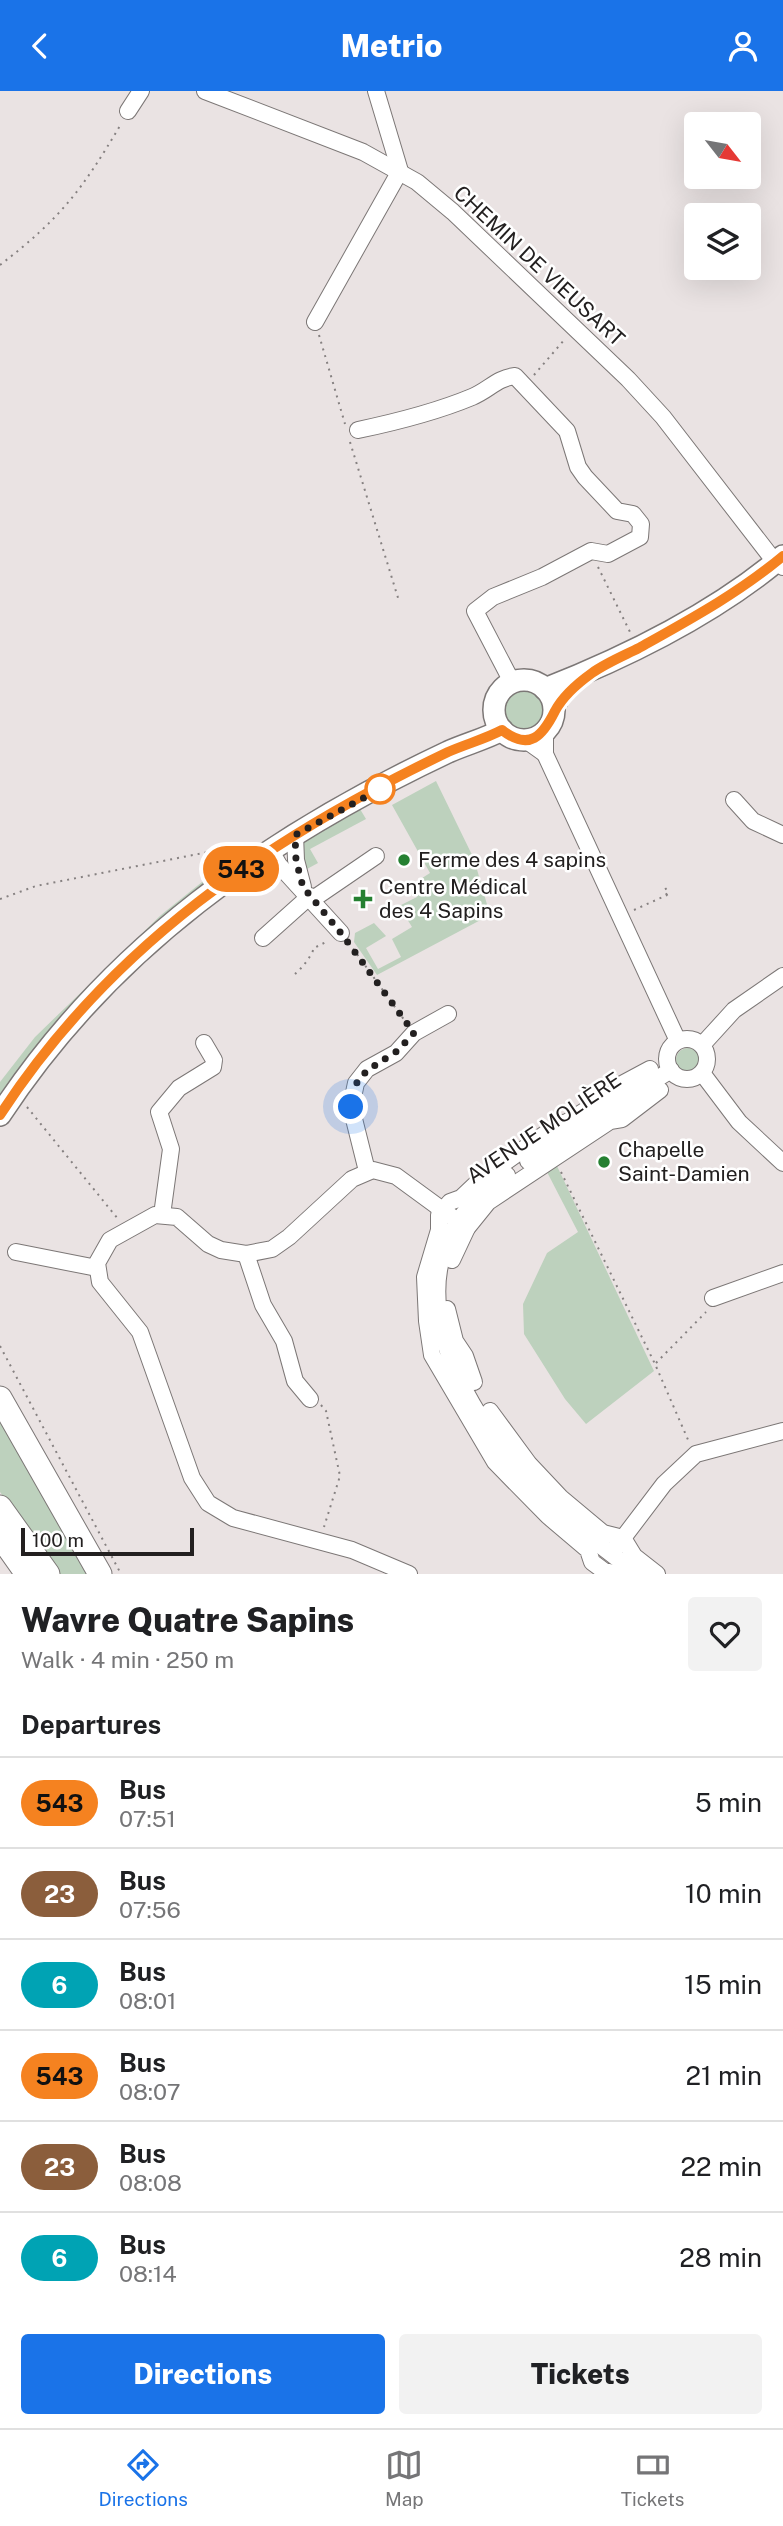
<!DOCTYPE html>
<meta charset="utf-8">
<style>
:root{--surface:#fff;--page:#f2f2f2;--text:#202124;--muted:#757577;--line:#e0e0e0;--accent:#1a73e8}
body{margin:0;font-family:"Public Sans",sans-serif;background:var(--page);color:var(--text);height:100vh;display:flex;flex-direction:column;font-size:26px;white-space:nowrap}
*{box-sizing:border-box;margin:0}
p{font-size:23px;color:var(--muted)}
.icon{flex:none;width:38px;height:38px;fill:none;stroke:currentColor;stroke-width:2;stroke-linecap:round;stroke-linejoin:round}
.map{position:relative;height:1483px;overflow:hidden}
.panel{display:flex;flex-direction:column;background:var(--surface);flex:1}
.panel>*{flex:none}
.badge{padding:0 14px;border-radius:23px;font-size:24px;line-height:46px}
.needle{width:46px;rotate:121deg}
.fabs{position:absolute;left:684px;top:21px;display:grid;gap:14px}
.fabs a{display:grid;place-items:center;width:77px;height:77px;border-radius:7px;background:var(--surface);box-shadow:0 7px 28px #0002;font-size:35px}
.scale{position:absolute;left:21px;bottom:18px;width:173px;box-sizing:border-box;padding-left:7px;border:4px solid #232020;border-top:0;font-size:19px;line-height:24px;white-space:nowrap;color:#232020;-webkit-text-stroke:5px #fff;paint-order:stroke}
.you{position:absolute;width:35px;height:35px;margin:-18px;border:5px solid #fff;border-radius:50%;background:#1a73e8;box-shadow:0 0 0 10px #1a73e833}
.map>.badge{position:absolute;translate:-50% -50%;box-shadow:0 0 0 4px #fff}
h2{padding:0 21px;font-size:26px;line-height:63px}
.round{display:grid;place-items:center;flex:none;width:74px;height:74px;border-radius:7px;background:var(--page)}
.head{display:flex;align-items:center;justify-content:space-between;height:119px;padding:0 21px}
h1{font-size:33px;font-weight:800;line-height:52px}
.primary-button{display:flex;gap:14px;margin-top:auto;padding:14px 21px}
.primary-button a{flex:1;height:80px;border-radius:7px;background:var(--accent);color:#fff;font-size:28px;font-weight:800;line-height:80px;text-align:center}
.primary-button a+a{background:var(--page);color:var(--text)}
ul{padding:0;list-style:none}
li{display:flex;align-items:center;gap:21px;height:91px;padding:0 21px;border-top:2px solid var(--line)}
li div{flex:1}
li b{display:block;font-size:26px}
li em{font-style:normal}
li .badge{min-width:77px;font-weight:700;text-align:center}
header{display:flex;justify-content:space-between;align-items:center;height:91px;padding:0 21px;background:var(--accent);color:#fff;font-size:32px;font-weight:800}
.menu{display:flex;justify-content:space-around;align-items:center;height:98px;border-top:2px solid var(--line);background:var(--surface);font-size:19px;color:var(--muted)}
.menu a{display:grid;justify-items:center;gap:4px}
.menu .current{color:var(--accent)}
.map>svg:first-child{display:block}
.green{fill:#bdd1bd}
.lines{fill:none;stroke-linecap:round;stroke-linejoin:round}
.minor-casing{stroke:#7c7776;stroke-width:18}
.major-casing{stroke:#7c7776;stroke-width:24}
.highway-casing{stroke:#7c7776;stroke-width:25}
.path{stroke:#868181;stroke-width:2;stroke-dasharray:2 5;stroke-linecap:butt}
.minor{stroke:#fff;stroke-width:16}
.major{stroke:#fff;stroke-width:21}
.highway{stroke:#fff;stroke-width:23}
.line-casing{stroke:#fff;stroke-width:16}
.line{stroke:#f58220;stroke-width:10}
.walk{stroke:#232020;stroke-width:7;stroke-dasharray:0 12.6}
.stop-dot{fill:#fff;stroke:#f58220;stroke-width:3.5}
.poi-dot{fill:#258031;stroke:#fff;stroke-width:2.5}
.labels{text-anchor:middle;stroke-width:5;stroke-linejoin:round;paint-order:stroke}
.street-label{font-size:21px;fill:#232020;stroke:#fff}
.poi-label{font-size:21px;fill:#232020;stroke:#fff;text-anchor:start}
</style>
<header><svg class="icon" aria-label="back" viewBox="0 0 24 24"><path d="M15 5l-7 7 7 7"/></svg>Metrio<svg class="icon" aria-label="person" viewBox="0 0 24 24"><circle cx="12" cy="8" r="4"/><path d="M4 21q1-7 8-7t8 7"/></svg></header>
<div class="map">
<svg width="783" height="1483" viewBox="0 0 783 1483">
<rect width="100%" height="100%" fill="#eae3e3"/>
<g class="green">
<circle cx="524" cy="618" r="20"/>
<polygon points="436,690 474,768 490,824 377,884 354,851 355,842 374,832 386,845 366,857 378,878 401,866 392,848 412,836 399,815 417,806 413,800 418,797 416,791 430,782 392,714"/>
<polygon points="360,718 366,728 310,758 318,772 307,778 300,755 306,749"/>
<polygon points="270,751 223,782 0,1012 0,991 35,946 161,824 243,758"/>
<circle cx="688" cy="969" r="12"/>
<polygon points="557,1075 654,1280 586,1333 565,1308 524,1243 523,1213 547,1162 578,1141 547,1081"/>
<polygon points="0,1322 91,1483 59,1483 0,1401"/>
</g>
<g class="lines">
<g class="minor-casing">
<g id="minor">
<polyline points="205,0 363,61 417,91 453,121 628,288 663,326 775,471 783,476"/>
<polyline points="128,20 141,0"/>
<polyline points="315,231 400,80 376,0"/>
<path d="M358,339C396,331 436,321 472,306C489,299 497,287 515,285L567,340L578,376L585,386L617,420L633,423L641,433L640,446L608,463L591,460L542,486L493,506L475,520L512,591"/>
<polyline points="545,640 545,663 677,948"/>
<polyline points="524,648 545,663"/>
<polyline points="734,709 753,730 783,744"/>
<polyline points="295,744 296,769 303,796"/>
<polyline points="271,760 279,774 341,842"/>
<polyline points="313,808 376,765"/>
<polyline points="263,847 310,805"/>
<circle cx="687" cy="968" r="20"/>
<polyline points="703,953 734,919 783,885"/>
<polyline points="702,982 739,1031 783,1072"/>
<polyline points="528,1070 671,979"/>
<polyline points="367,1080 351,1016 356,992 367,978 396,962 414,942 448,923"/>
<path d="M507,1084C377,1167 454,1311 536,1397C566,1429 603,1457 638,1483"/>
<polyline points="162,1124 171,1058 159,1021 179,997 213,976 214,969 204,952"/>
<polyline points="16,1161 97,1177"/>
<polyline points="246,1163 263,1214 284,1250 295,1290 310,1308"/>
<polyline points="452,1169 467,1137 488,1111 610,1030 622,1028 660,999"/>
<polyline points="713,1207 783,1182"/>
<polyline points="447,1218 455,1250 465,1265 474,1291"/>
<polyline points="490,1320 529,1373 561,1407 603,1442 623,1447 634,1465 657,1483"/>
<polyline points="617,1455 664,1393 696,1363 783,1340"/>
<polyline points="409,1483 352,1459 233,1427 208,1412 192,1387 140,1241 100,1191 97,1172 110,1149 155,1124 177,1126 208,1153 221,1159 246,1163 272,1158 289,1146 352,1088 373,1079 396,1085 467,1137"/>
<polyline points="620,1483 604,1480 592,1471 588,1459 548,1425 495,1371 432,1264 427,1230 425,1186 439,1139 439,1124 450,1111 461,1107 480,1089 559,1033 567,1031 616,1000 622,993 650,978"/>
</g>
</g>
<g class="major-casing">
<g id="major">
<circle cx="524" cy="619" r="30"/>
<path d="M545,598C629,565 714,523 783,465"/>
<path d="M0,1024C110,856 268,746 448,661C466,653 485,648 502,639"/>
</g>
</g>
<g class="highway-casing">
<g id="highway">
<polyline points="0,1307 100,1483"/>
<polyline points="0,1416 48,1483"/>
<polyline points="0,1445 27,1483"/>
</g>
</g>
<g class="path">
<path d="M0,174C61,127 82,99 121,33"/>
<polyline points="319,244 345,333"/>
<polyline points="534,284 565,248"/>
<polyline points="350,351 399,510"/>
<polyline points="598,476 631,543"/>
<polyline points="558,635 571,605"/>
<polyline points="667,804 664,799 667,797"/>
<polyline points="0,808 36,795 249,753"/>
<polyline points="634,819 667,804 669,808"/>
<polyline points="349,852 405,930"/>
<path d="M295,883C302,877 311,866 314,857L328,850"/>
<polyline points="27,1016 118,1128"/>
<polyline points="561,1081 655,1273 689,1351"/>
<polyline points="0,1255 121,1483"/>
<polyline points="656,1272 706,1221"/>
<polyline points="321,1314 326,1320 340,1385 324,1436"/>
</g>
<use href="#minor" class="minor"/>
<use href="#major" class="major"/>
<use href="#highway" class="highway"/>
</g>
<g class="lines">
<g class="line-casing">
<path id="line" d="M0,1024C110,855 268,747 448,661C466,653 485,648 502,639C530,661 543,644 555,620C563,605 578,592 592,582C606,572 623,565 639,557C689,529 739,502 783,465"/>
</g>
<use href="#line" class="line"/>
<path class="walk" d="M351,1016C351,984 372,977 394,962C402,957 407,948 414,942L341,842L303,796L296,769L295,744L380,698"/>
</g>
<circle class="stop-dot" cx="380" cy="698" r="14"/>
<g class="poi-dot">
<circle cx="404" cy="769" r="7"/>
<path d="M359.5 797.5h7v7h7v7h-7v7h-7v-7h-7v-7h7z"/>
<circle cx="604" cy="1071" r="7"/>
</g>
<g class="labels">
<g class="street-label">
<text transform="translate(539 175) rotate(43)" y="7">CHEMIN DE VIEUSART</text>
<text transform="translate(544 1037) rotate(-34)" y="7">AVENUE MOLIÈRE</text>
</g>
<g class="poi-label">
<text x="418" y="776">Ferme des 4 sapins</text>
<text x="379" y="803">Centre Médical<tspan x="379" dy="24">des 4 Sapins</tspan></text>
<text x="618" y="1066">Chapelle<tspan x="618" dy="24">Saint-Damien</tspan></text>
</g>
</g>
</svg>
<div class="fabs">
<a><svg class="needle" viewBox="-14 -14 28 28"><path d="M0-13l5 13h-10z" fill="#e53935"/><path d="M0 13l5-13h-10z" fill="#757577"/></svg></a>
<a><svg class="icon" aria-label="layers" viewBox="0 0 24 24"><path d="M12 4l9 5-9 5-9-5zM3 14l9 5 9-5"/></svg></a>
</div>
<div class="scale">100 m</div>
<div class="you" style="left:351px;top:1016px"></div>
<b class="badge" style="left:241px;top:778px;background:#f58220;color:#111">543</b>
</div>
<section class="panel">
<div class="head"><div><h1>Wavre Quatre Sapins</h1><p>Walk · 4 min · 250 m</p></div><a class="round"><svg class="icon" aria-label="heart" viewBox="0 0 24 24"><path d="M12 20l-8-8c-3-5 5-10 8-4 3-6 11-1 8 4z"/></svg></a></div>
<h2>Departures</h2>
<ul>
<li><span class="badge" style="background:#f58220;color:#111">543</span><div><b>Bus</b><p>07:51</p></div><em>5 min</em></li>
<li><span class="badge" style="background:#8b5e3c;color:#fff">23</span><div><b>Bus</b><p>07:56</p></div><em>10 min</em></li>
<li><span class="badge" style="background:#00a3b4;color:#fff">6</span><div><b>Bus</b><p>08:01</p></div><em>15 min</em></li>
<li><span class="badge" style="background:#f58220;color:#111">543</span><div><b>Bus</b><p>08:07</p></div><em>21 min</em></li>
<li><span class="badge" style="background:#8b5e3c;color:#fff">23</span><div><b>Bus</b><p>08:08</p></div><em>22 min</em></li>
<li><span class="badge" style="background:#00a3b4;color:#fff">6</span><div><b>Bus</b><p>08:14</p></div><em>28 min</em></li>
</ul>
<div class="primary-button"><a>Directions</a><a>Tickets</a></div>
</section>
<nav class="menu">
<a class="current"><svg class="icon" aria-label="directions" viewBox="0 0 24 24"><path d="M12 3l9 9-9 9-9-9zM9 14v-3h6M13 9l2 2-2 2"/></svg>Directions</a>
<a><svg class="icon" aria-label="map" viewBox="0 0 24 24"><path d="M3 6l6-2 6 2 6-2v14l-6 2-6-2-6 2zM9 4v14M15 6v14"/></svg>Map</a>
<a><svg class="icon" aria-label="tickets" viewBox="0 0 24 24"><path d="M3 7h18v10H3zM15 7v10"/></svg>Tickets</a>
</nav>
